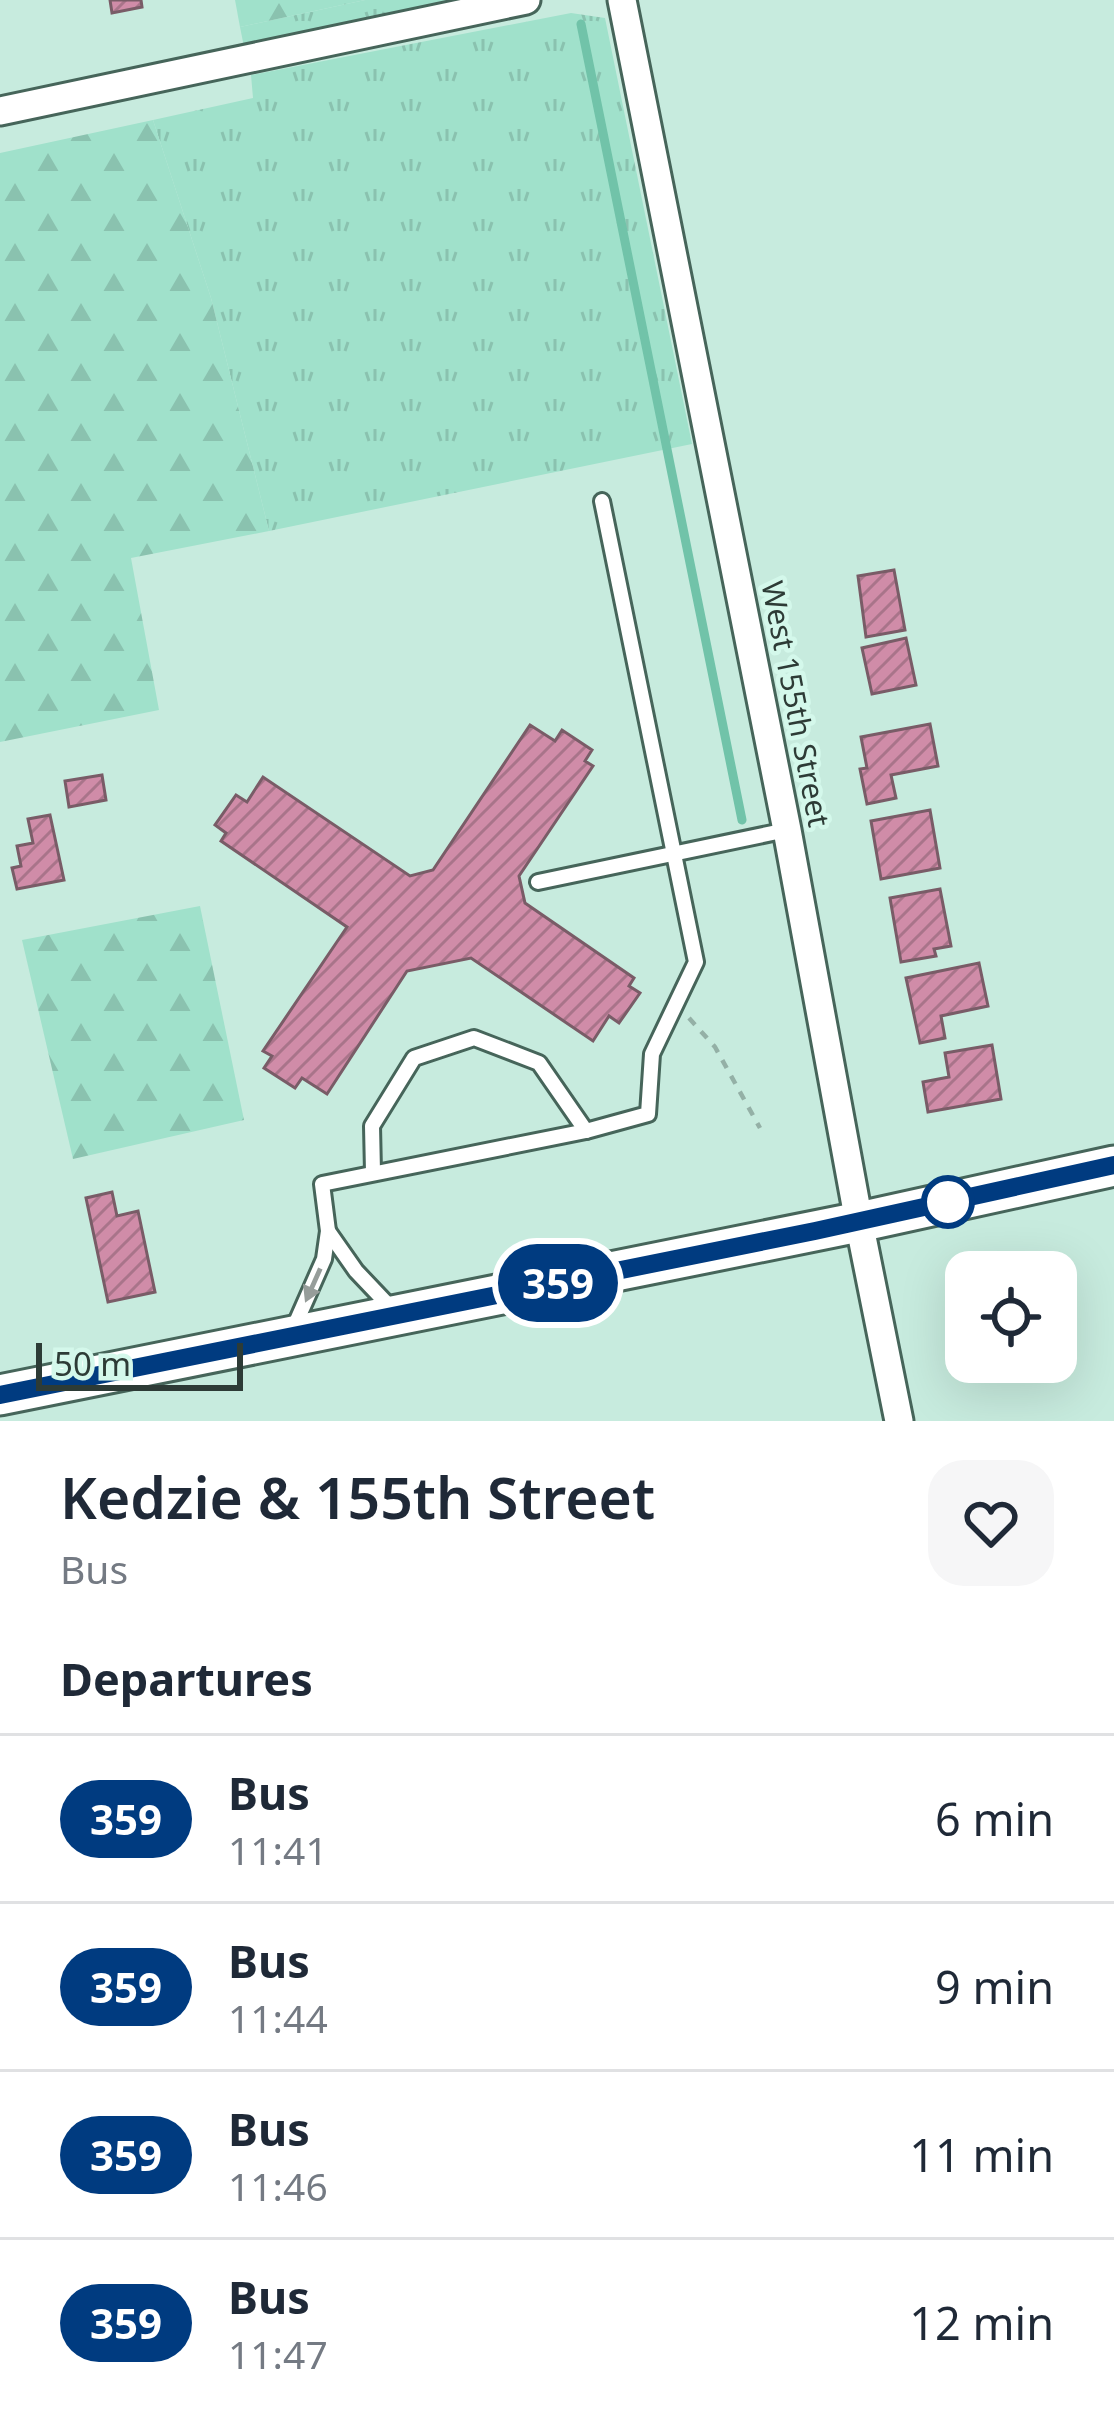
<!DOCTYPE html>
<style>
:root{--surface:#fff;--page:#f6f6f7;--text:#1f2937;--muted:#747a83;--line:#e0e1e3}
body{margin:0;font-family:"Noto Sans",sans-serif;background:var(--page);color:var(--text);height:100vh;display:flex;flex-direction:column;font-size:45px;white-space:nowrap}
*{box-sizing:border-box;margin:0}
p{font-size:39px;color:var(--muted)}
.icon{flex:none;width:66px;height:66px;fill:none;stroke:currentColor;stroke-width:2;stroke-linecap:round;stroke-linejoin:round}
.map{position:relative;height:1421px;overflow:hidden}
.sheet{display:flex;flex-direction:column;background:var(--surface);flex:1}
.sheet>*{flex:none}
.badge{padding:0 24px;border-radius:39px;font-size:42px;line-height:78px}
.buttons{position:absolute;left:945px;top:1251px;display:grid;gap:24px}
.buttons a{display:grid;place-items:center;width:132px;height:132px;border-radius:24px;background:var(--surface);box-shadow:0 12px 48px #0002;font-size:60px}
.scale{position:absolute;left:36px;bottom:30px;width:207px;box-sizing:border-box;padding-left:12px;border:6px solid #2d3b36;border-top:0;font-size:33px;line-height:42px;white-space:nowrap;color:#2d3b36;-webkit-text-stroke:9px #d4f8eb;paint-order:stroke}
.map>.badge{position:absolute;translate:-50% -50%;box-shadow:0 0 0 6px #fff}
h2{padding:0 60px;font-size:45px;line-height:108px}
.round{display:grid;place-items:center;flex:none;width:126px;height:126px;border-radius:36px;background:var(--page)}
.headline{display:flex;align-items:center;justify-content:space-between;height:204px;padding:0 60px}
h1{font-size:57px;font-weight:600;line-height:90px}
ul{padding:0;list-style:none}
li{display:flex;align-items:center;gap:36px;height:168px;padding:0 60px;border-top:3px solid var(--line)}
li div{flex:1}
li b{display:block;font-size:45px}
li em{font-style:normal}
li .badge{min-width:132px;font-weight:700;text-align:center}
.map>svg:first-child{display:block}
.grass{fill:url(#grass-tufts)}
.forest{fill:url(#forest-firs)}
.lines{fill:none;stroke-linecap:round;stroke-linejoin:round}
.stream{stroke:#71c3a9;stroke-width:9}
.building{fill:url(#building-hatch);stroke:#795c67;stroke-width:3}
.lane-casing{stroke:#46655a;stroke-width:20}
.street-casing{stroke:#46655a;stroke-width:33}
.secondary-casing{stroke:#46655a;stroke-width:45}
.path{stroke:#94b0a6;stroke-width:4.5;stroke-dasharray:9 9;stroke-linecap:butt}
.lane{stroke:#fff;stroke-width:14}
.street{stroke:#fff;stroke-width:27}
.secondary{stroke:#fff;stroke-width:39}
.oneway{fill:#969d9a}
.line-casing{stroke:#fff;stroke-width:27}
.line{stroke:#003b80;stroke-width:18}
.stop-dot{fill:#fff;stroke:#003b80;stroke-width:6}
.labels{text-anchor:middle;stroke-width:9;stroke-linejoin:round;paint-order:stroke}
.street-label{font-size:30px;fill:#2d3b36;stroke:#d4f8eb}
</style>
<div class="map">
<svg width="1114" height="1421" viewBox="0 0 1114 1421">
<defs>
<pattern id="grass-tufts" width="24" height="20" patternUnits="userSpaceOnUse" patternTransform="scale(3)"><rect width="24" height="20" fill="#a0e1cb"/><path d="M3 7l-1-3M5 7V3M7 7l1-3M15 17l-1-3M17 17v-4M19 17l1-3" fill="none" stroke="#8ac2af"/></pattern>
<pattern id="forest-firs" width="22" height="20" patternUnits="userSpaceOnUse" patternTransform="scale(3)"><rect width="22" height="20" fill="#a0e1cb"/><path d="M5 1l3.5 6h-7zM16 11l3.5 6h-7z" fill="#8ac2af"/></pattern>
<pattern id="building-hatch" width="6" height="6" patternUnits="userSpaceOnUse" patternTransform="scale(3)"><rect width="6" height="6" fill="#d08ca8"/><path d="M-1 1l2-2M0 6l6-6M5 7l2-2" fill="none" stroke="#a9748a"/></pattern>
</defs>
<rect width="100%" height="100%" fill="#c7ebde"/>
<g class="grass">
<polygon points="365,0 463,0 244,47 240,27"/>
<polygon points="571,13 605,18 692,444 269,531 211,298 153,120 253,98 251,75"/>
</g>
<g class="forest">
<polygon points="235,0 365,0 240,27"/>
<polygon points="153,120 211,298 269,531 131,558 159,710 0,742 0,153"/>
<polygon points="200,906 244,1120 73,1159 22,940"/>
</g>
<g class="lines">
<polyline class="stream" points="581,24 742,820"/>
</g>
<g class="building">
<polygon points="110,0 141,0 142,7 112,13"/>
<polygon points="894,570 905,630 866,637 858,576"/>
<polygon points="906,638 916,685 872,694 862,648"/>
<polygon points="930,724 938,766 891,775 896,798 867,804 860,769 867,768 861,737"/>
<polygon points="530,725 555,741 562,730 592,750 585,761 593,766 519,876 525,903 634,978 629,986 640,993 619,1023 609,1016 593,1041 471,958 407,971 327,1094 302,1078 295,1088 264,1068 272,1056 263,1051 347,927 221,841 226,833 215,825 236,795 247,802 263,777 410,876 433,870"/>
<polygon points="102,775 106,800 69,807 65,781"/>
<polygon points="930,810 940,868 881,879 871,821"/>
<polygon points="50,815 64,880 17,889 12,868 21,866 17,846 33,843 28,819"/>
<polygon points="940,889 951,946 934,949 936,956 901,962 890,898"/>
<polygon points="979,963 988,1006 941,1016 945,1038 920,1043 906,978"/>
<polygon points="992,1045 1001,1099 928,1112 923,1082 949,1077 945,1053"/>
<polygon points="112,1192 117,1216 138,1211 155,1292 108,1302 86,1198"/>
</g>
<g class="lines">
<g class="lane-casing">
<g id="lane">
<polyline points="538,882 787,830"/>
<polyline points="373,1172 372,1126 414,1058 474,1038 539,1063 586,1131"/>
<polyline points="328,1231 356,1271 393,1310"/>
<polyline points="294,1327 324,1259 328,1231 322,1184 586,1131 648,1114 652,1054 696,962 602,501"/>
</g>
</g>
<g class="street-casing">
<g id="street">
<polyline points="622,0 787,830 859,1222 899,1421"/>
<polyline points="0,111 526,0"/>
</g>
</g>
<g class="secondary-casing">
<polyline id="secondary" points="0,1395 859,1222 1114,1166"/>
</g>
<polyline class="path" points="689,1018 715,1047 760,1128"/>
<use href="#lane" class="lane"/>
<use href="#street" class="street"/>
<use href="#secondary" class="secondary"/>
</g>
<defs><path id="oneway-solid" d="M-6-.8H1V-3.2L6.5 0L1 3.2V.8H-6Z" transform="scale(3)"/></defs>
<use class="oneway" href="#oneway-solid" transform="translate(313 1285) rotate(114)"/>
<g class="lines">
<g class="line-casing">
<polyline id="line" points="0,1395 815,1231 1114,1165"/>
</g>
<use href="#line" class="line"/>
</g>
<circle class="stop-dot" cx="948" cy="1202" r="24"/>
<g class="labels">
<g class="street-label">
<text transform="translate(795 704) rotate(79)" y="10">West 155th Street</text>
</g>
</g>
</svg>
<div class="buttons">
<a><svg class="icon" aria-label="locate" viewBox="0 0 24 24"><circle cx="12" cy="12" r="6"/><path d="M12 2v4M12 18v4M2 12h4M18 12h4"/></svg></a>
</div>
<div class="scale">50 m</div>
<b class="badge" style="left:558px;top:1283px;background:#003b80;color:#fff">359</b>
</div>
<section class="sheet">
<div class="headline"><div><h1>Kedzie &amp; 155th Street</h1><p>Bus</p></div><a class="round"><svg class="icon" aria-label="heart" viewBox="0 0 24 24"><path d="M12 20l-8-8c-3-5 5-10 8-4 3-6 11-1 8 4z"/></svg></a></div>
<h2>Departures</h2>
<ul>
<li><span class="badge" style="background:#003b80;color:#fff">359</span><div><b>Bus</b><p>11:41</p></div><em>6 min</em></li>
<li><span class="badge" style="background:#003b80;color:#fff">359</span><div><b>Bus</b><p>11:44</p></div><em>9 min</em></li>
<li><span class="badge" style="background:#003b80;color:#fff">359</span><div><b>Bus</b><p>11:46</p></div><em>11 min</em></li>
<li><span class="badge" style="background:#003b80;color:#fff">359</span><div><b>Bus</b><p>11:47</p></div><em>12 min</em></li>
</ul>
</section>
